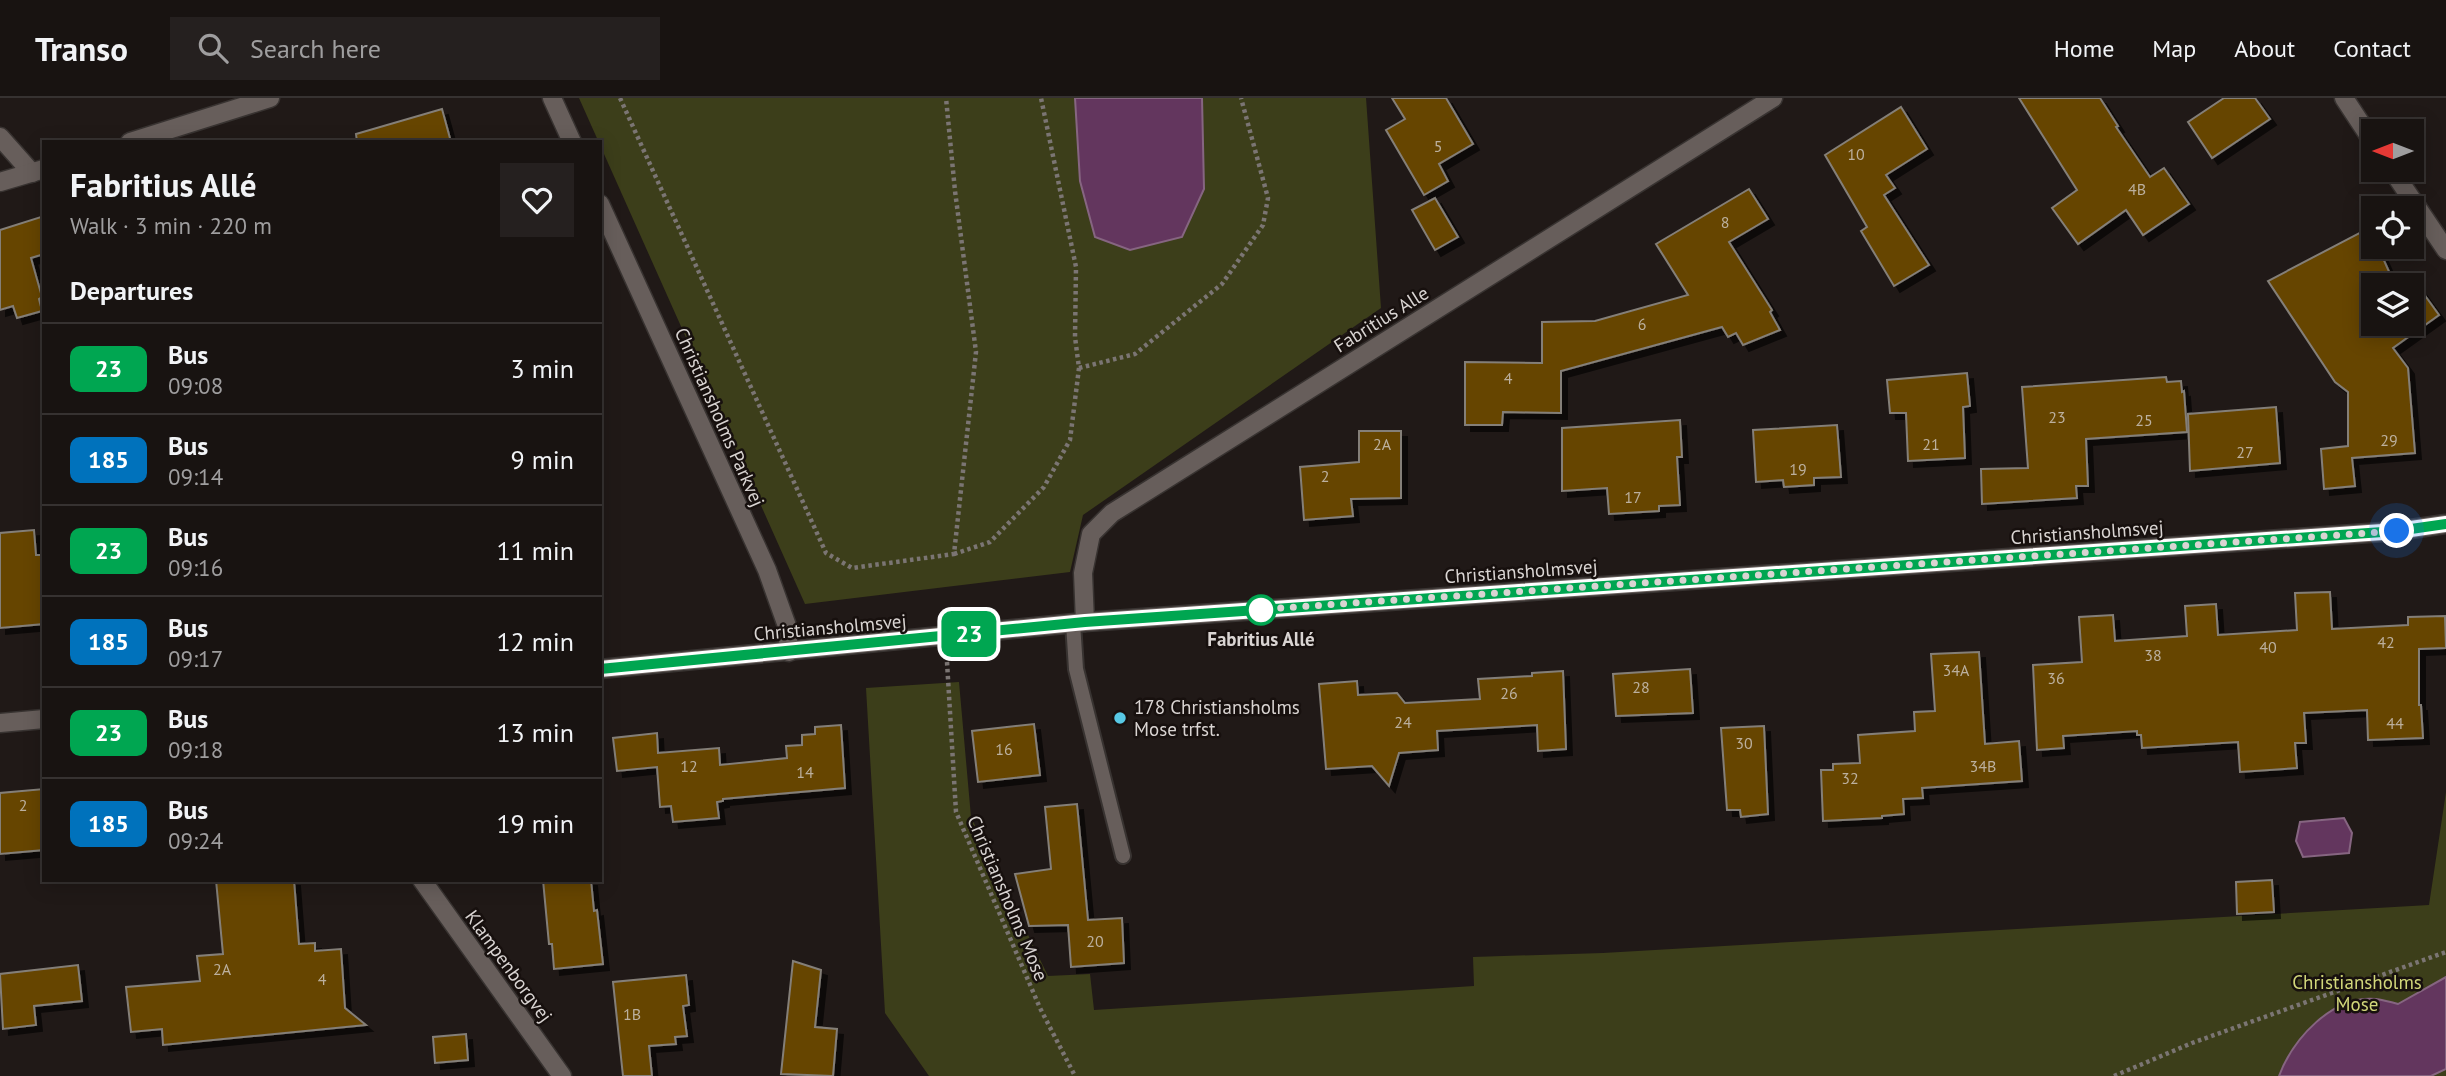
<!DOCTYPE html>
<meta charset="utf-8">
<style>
:root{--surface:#181311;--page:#25201f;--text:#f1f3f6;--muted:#9f9e9f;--line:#363231}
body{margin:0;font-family:"PT Sans",sans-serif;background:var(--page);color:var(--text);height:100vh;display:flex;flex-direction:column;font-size:26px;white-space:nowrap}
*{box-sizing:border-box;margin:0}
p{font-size:23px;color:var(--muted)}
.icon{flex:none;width:38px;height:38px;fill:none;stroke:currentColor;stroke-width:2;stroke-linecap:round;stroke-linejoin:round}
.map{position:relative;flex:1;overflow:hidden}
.side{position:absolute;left:42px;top:42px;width:560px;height:742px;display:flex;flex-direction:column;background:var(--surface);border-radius:0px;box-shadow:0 4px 18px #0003,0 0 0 2px var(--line)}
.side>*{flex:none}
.badge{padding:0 14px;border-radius:10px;font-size:24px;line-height:46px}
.needle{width:46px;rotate:270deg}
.fabs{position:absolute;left:2361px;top:21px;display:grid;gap:14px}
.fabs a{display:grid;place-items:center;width:63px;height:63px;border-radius:0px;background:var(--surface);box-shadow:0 4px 18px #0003,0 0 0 2px var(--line);font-size:35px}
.you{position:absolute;width:35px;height:35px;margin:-18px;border:5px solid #fff;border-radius:50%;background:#1a73e8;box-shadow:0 0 0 10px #1a73e833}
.map>.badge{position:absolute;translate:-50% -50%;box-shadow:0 0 0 4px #fff}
h2{padding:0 28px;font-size:26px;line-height:63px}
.round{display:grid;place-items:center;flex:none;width:74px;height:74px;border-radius:0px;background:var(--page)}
.head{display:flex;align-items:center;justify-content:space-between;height:119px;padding:0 28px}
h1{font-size:33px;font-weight:700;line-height:52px}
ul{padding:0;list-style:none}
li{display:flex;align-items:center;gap:21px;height:91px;padding:0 28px;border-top:2px solid var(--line)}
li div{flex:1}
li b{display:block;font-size:26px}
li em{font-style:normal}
li .badge{min-width:77px;font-weight:700;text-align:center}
header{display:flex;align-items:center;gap:42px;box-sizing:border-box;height:98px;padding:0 35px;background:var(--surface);border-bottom:2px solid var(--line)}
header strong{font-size:33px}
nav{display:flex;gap:38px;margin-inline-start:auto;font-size:24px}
.search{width:490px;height:63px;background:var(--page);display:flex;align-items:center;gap:18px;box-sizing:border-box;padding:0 24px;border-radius:0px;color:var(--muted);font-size:26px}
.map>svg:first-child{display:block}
.green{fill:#3c3e1a}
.water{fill:#63365e;stroke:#866581;stroke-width:2}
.building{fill:#640;stroke:#847f78;stroke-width:2;filter:url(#shadow)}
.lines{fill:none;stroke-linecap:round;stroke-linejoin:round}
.lane-casing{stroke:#383331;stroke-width:18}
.street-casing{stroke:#383331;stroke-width:21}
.secondary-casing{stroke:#383331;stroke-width:21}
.path{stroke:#7b7573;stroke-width:4.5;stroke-dasharray:3.5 3.5;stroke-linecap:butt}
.lane{stroke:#675e5b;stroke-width:14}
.street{stroke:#675e5b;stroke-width:18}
.secondary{stroke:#675e5b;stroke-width:18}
.line-casing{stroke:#fff;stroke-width:16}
.line{stroke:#00a651;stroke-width:10}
.walk{stroke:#d9d4d2;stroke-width:7;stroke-dasharray:0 12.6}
.stop-dot{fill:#fff;stroke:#00a651;stroke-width:3.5}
.poi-dot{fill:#58c8e4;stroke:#17100e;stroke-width:2.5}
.labels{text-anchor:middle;stroke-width:5;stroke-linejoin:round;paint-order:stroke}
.number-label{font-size:16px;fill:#bcb09e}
.street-label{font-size:19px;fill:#d9d4d2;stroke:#17100e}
.stop-label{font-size:19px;font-weight:bold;fill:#d9d4d2;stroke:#17100e}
.poi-label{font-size:19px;fill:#d9d4d2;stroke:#17100e;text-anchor:start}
.park-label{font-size:19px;fill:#d1d67a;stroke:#17100e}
</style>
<header>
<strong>Transo</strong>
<div class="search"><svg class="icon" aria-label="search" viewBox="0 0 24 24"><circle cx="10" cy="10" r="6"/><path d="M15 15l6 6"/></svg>Search here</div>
<nav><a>Home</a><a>Map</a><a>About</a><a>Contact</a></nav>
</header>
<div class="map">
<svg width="2446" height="978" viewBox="0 0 2446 978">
<defs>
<filter id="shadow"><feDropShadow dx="6" dy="6" stdDeviation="0" flood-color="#0009"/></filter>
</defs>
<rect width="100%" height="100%" fill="#201917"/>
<g class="green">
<polygon points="579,0 1366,0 1381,210 1083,417 1070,474 805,506"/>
<polygon points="959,584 971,719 1048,878 1090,876 1094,912 1474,888 1473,859 1603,855 2429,807 2446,694 2446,978 929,978 885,915 866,590"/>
</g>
<g class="water">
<polygon points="1075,0 1202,0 1204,91 1182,139 1130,152 1095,139 1080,83"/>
<polygon points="2344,720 2352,735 2349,755 2303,759 2296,743 2300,724"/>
<path d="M2446,879V971L2431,978H2279C2293,941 2332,897 2376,901C2383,902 2391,904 2398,906Z"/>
</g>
<g class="building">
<polygon points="1392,0 1446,0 1473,46 1439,66 1448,83 1424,97 1386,32 1405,21"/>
<polygon points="2019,0 2100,0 2118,28 2116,29 2150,79 2164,70 2189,106 2143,137 2126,112 2078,146 2052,110 2077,92"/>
<polygon points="2224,0 2255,0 2270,21 2212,60 2188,24"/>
<polygon points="1901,9 1927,51 1886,77 1895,90 1884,97 1929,167 1894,188 1861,133 1867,129 1825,57"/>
<polygon points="442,11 451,44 357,44 356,36"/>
<polygon points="1749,91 1768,121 1729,144 1772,212 1770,214 1780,232 1743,247 1736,235 1728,239 1722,229 1561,273 1561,315 1503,314 1502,327 1465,327 1465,264 1542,265 1542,224 1595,223 1688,197 1656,146"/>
<polygon points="1435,100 1458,139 1435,152 1412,112"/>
<polygon points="44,118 44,156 31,160 42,199 39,201 42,213 17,220 13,208 0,212 0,132"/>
<polygon points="2369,130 2373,138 2373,149 2378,149 2395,187 2373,187 2373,226 2412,226 2412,198 2421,192 2439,217 2393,250 2408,270 2415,355 2352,360 2355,388 2324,391 2321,351 2348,348 2348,294 2335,284 2268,183"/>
<polygon points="1967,275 1970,308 1963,309 1965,360 1908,363 1906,315 1890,315 1887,282"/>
<polygon points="2166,279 2167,284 2181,283 2182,294 2184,293 2187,334 2086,341 2088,388 2076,388 2077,400 1982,406 1981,371 2028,370 2022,289"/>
<polygon points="2276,309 2280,365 2190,373 2188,316"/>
<polygon points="1680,322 1682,359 1677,359 1680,407 1659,408 1659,413 1609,416 1607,390 1562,393 1562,330"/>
<polygon points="1837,327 1841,379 1814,380 1814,387 1784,389 1783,382 1756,384 1753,332"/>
<polygon points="1359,333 1401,333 1401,400 1351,401 1353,418 1304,422 1300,369 1359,364"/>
<polygon points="34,432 36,457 44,457 44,526 0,530 0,435"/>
<polygon points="2330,494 2332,531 2408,527 2408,519 2445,518 2446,550 2419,551 2419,607 2421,607 2423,640 2368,642 2367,612 2304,615 2306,645 2295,645 2297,670 2240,674 2238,644 2142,650 2141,637 2137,637 2137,633 2063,638 2064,650 2037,652 2033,567 2082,564 2079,519 2113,517 2115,543 2187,538 2185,508 2216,506 2218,537 2297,532 2295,495"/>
<polygon points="1979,554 1985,646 2019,643 2022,683 1922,690 1923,700 1903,701 1904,716 1882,718 1882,720 1823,723 1821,672 1833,672 1833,666 1860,665 1858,637 1915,633 1914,614 1935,613 1931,556"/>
<polygon points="1690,571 1693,615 1616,618 1613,576"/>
<polygon points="1563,573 1566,651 1538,653 1537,627 1437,633 1438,652 1399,655 1389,688 1372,668 1326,671 1319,586 1357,583 1358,597 1397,595 1405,605 1480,601 1478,581 1532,578 1532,575"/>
<polygon points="1034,626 1040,677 978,684 972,633"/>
<polygon points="841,627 845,690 723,701 723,703 717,704 719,720 673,724 671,708 660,709 657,669 617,673 613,640 657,635 658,655 719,650 720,667 787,660 786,648 802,647 802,637 815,636 815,629"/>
<polygon points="1764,628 1768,716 1741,719 1740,712 1727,712 1721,630"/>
<polygon points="44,691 44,752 0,756 0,695"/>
<polygon points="1077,706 1088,822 1122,820 1124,865 1071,869 1068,827 1029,828 1015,776 1051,771 1045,709"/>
<polygon points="216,782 294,782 299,846 315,845 315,853 341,851 345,910 366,927 163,947 162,931 131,934 126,889 200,883 197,858 223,856"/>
<polygon points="543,782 591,782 594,813 597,812 603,866 554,871 552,846 549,846"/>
<polygon points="2272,782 2274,814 2237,816 2236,784"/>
<polygon points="793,863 821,872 815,929 837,931 833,978 781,976"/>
<polygon points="78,867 82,903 34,908 36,927 3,931 0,876"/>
<polygon points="686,877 689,907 683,908 687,938 675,939 676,946 649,948 652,978 623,978 613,884"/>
<polygon points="466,936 468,962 435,965 433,939"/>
</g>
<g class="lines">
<g class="lane-casing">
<polyline id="lane" points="1073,525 1076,571 1123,758"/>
</g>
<g class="street-casing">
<g id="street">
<polyline points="552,0 572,44"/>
<polyline points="2344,0 2373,44"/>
<polyline points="0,39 32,75"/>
<polyline points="130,44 270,0"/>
<polyline points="2392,72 2446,152"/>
<polyline points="0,84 44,71"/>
<polyline points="600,106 767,472 787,528 789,554"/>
<polyline points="1085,524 1083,475 1091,436 1112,415 1773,0"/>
</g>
</g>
<g class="secondary-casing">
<g id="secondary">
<polyline points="600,571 1085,524 2397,433 2446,426"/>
<polyline points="0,625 44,621"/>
<polyline points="422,782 562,978"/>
</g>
</g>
<g class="path">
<polyline points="620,0 826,455 852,470 954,456 976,254 955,93 946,0"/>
<polyline points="1079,270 1135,256 1222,186 1263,127 1268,100 1241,0"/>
<polyline points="954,456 990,444 1044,389 1070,342 1079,270 1075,239 1076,169 1041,0"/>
<polyline points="947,564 956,714 1040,910 1075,978"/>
<polyline points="2114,978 2192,945 2446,854"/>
</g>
<use href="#lane" class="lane"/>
<use href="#street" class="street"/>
<use href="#secondary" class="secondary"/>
</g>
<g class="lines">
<g class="line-casing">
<polyline id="line" points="600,571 1085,524 2397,433 2446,426"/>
</g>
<use href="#line" class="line"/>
<polyline class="walk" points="1261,512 1252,512 2397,433"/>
</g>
<circle class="stop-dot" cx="1261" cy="512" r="14"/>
<circle class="poi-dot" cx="1120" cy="620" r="7"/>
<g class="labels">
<g class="number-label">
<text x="1438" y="54">5</text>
<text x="1856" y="62">10</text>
<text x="2137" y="97">4B</text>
<text x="1725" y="130">8</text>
<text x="1642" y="232">6</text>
<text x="1508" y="286">4</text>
<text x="2057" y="325">23</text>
<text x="2144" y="328">25</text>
<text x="2389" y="348">29</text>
<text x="1382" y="352">2A</text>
<text x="1931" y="352">21</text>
<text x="2245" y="360">27</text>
<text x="1798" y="377">19</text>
<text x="1325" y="384">2</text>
<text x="1633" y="405">17</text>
<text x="2386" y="550">42</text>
<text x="2268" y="555">40</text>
<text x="2153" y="563">38</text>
<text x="1956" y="578">34A</text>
<text x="2056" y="586">36</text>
<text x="1641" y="595">28</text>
<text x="1509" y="601">26</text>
<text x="1403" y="630">24</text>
<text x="2395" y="631">44</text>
<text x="1744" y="651">30</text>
<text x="1004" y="657">16</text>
<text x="689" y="674">12</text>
<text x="1983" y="674">34B</text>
<text x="805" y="680">14</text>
<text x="1850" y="686">32</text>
<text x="23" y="713">2</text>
<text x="1095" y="849">20</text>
<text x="222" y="877">2A</text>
<text x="322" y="887">4</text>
<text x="632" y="922">1B</text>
</g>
<g class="street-label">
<text transform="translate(1381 221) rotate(-32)" y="7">Fabritius Alle</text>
<text transform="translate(720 319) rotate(66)" y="7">Christiansholms Parkvej</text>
<text transform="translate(2087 434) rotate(-4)" y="7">Christiansholmsvej</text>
<text transform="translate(1521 473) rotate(-4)" y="7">Christiansholmsvej</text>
<text transform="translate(830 529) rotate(-5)" y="7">Christiansholmsvej</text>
<text transform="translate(1008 800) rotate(67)" y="7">Christiansholms Mose</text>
<text transform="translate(509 868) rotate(54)" y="7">Klampenborgvej</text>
</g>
<g class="stop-label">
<text x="1261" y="548">Fabritius Allé</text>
</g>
<g class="poi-label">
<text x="1134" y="616">178 Christiansholms<tspan x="1134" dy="22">Mose trfst.</tspan></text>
</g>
<g class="park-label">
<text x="2357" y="891">Christiansholms<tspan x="2357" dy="22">Mose</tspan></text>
</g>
</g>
</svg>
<div class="fabs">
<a><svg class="needle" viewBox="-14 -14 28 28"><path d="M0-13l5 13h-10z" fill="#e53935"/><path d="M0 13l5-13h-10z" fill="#9f9e9f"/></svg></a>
<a><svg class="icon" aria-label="locate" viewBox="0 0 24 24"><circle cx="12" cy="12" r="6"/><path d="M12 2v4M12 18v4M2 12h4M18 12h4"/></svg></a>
<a><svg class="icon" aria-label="layers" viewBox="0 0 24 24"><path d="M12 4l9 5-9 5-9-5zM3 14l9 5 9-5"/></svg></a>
</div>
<div class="you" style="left:2397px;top:433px"></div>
<b class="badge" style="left:969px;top:536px;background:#00a651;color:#fff">23</b>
<section class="side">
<div class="head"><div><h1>Fabritius Allé</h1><p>Walk · 3 min · 220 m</p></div><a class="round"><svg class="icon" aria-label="heart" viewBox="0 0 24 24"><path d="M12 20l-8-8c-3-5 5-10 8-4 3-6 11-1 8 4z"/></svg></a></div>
<h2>Departures</h2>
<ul>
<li><span class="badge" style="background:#00a651;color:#fff">23</span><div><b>Bus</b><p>09:08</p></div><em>3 min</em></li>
<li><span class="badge" style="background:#0072bc;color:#fff">185</span><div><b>Bus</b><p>09:14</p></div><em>9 min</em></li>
<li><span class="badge" style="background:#00a651;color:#fff">23</span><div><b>Bus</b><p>09:16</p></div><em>11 min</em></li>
<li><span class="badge" style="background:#0072bc;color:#fff">185</span><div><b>Bus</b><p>09:17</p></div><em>12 min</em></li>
<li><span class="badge" style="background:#00a651;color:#fff">23</span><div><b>Bus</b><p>09:18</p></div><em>13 min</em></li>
<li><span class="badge" style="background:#0072bc;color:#fff">185</span><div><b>Bus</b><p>09:24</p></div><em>19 min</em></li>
</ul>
</section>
</div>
